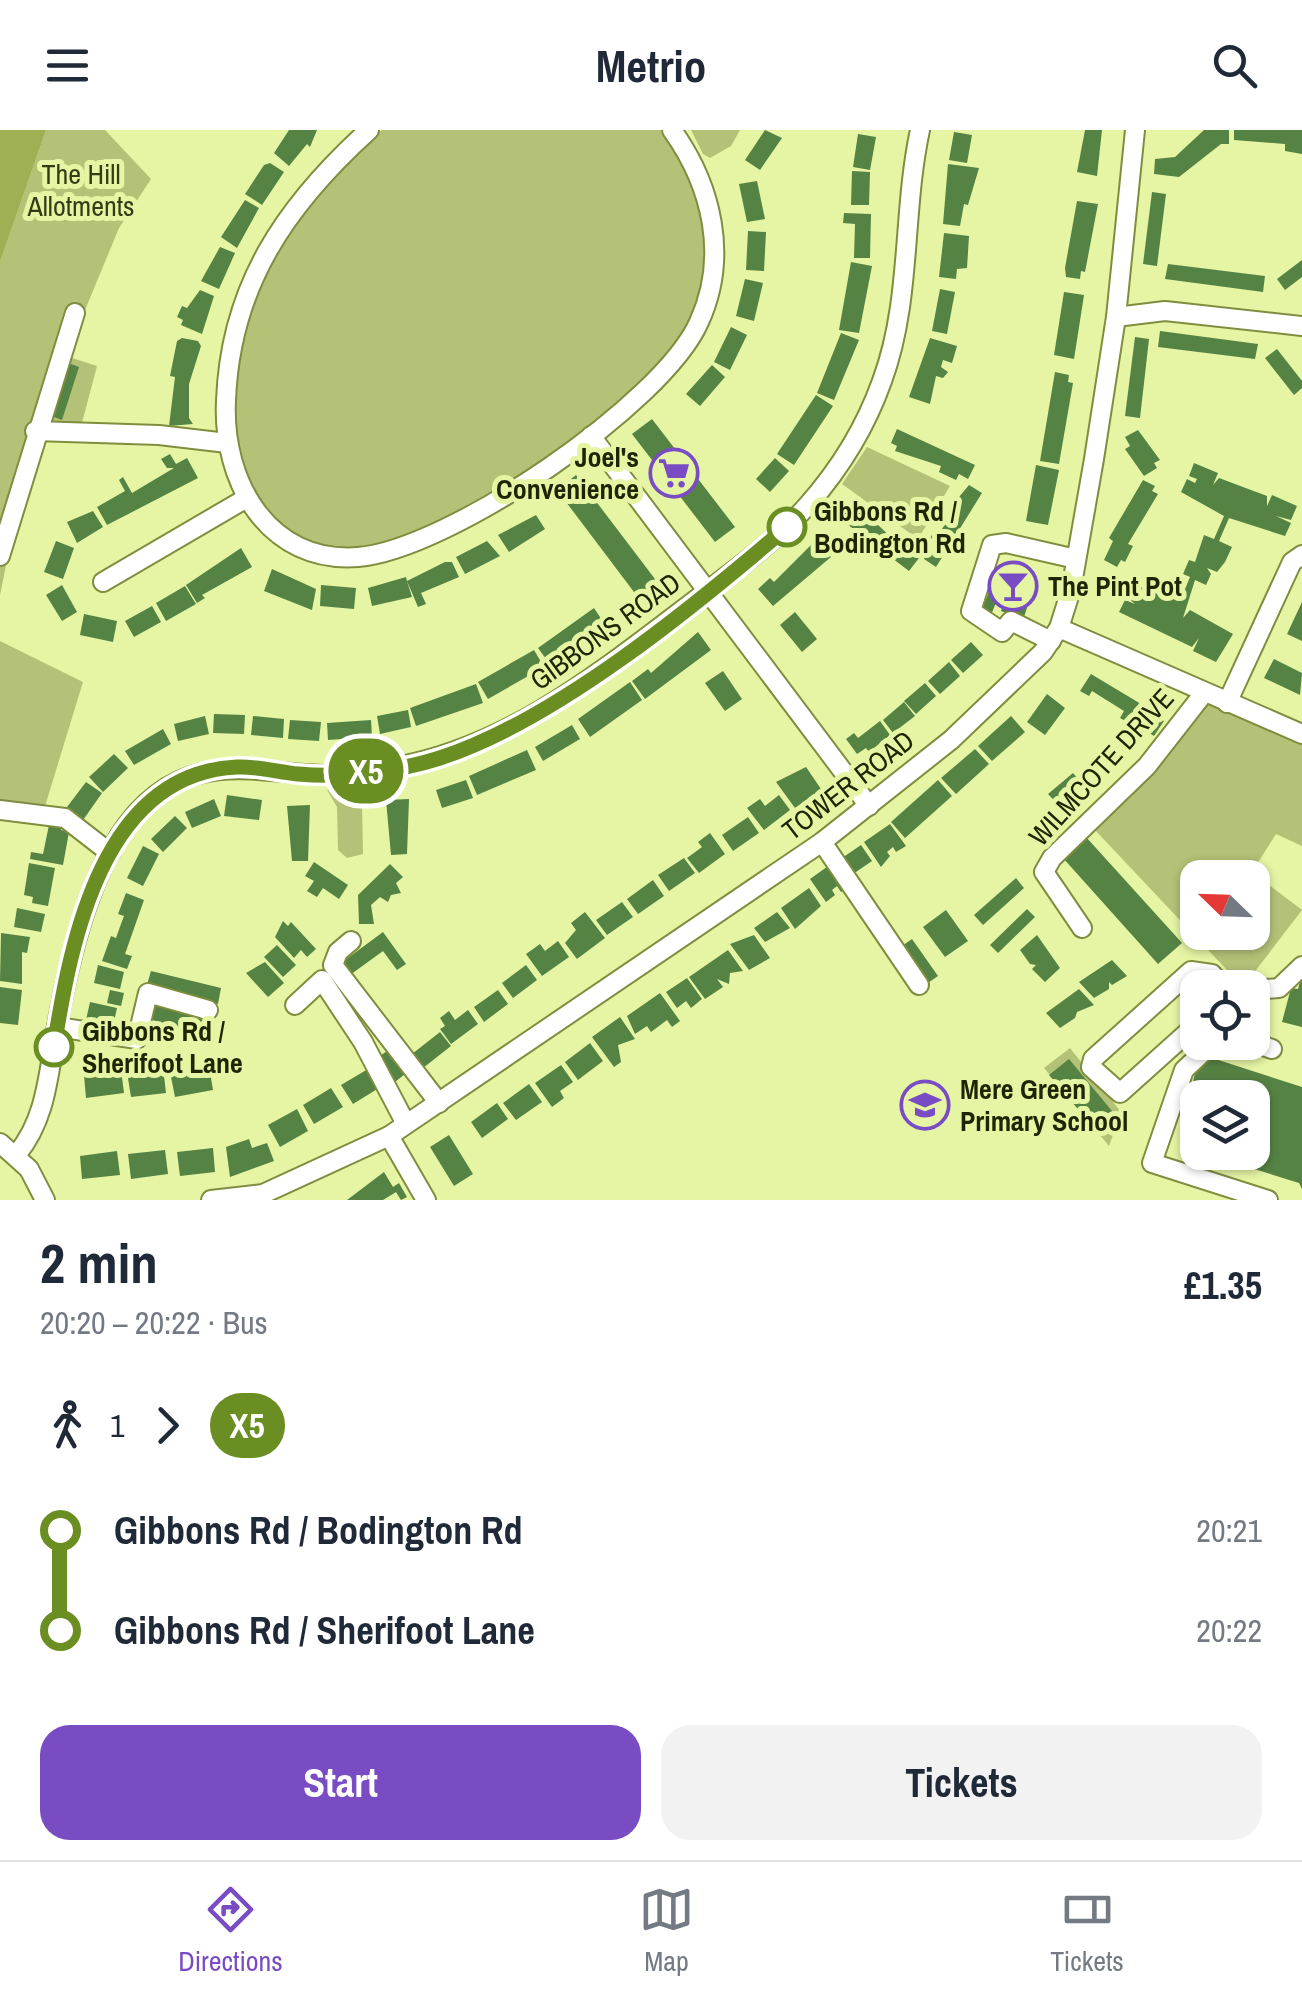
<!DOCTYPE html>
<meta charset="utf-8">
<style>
:root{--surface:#fff;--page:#f2f2f3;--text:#1f2937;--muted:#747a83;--line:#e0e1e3;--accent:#7a4cc4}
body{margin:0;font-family:"Archivo Narrow",sans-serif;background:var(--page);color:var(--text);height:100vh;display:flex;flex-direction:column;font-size:38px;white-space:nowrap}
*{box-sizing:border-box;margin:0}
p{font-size:32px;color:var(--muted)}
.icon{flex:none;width:55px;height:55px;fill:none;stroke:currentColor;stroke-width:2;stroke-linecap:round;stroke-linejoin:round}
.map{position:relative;height:1070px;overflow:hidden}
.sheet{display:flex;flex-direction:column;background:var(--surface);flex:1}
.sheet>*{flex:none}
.badge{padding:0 20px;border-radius:32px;font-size:35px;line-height:65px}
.needle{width:65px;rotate:293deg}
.tools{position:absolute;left:1180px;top:730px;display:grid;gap:20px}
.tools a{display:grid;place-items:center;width:90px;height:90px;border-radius:20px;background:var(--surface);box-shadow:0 2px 8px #0004;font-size:50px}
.map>.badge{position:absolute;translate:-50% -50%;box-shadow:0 0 0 5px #fff}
.legs{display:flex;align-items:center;gap:15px;height:110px;padding:0 40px;font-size:32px}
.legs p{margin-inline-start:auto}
.headline{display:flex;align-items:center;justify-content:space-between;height:170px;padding:0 40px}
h1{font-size:55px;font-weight:800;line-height:75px}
.action{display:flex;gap:20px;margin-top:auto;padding:20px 40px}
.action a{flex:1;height:115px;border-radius:30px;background:var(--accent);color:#fff;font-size:40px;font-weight:800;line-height:115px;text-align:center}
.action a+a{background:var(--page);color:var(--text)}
ul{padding:0 40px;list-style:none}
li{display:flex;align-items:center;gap:35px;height:100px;font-size:38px}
li i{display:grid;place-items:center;width:15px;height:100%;margin:0 12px;background:currentColor}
li i::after{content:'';width:25px;height:25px;margin:-12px;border:8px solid;border-radius:50%;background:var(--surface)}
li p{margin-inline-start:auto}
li:first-child i{background:linear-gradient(#0000 50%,currentColor 0)}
li:last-child i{background:linear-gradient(currentColor 50%,#0000 0)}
header{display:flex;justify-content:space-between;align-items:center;height:130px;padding:0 40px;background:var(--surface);font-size:45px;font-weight:800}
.menu{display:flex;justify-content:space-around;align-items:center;height:140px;border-top:2px solid var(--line);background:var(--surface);font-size:28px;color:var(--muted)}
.menu a{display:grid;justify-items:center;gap:5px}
.menu .current{color:var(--accent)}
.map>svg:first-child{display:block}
.green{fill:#b4c277;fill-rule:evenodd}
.forest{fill:#9faf53}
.building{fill:#558344}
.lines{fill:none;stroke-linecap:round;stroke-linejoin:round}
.minor-casing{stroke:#808d3f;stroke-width:22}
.minor{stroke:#fff;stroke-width:18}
.line-1-casing{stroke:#fff;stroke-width:22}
.line-1{stroke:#6b8e23;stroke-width:15}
.stop-1-dot{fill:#fff;stroke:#6b8e23;stroke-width:5}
.labels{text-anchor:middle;stroke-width:10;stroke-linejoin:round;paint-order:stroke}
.park-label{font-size:28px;fill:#353c15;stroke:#e5f5a4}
.poi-label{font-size:28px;font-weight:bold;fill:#1f2403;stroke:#e5f5a4;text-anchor:start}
.stop-label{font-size:28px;font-weight:bold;fill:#1f2403;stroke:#e5f5a4;text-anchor:start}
.street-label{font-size:28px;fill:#1f2403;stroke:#e5f5a4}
</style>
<header><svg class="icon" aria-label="menu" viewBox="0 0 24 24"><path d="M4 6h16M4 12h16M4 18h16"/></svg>Metrio<svg class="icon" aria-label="search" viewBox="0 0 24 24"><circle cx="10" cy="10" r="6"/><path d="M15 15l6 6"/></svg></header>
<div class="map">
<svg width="1302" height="1070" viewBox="0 0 1302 1070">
<rect width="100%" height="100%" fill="#e5f5a4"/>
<g class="green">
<polygon points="46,0 105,0 151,49 119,98 66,226 97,236 78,308 50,307 39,313 17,381 0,465 0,132"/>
<path d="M382,0H662C697,42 721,107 703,162C698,177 691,198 681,210C627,276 442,416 355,419C259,423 231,332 235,254C240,152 303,61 382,0Z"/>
<polygon points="691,0 740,0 731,16 710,28 703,24"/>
<polygon points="867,317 950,356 918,409 842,354"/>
<polygon points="0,511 83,552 42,686 0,680"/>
<path d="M1207,572L1302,611V716L1276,704L1252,742L1302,780L1243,857L1094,699ZM1198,748H1252V802H1198Z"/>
<polygon points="370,656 362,675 363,724 347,728 338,720 337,677 327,660"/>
<polygon points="1070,918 1121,982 1109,1016 1044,938"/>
</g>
<polygon class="forest" points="0,0 46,0 0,132"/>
<g class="building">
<polygon points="289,0 317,0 310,17 307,14 289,36 274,23"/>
<polygon points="765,0 782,8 760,40 745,30"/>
<polygon points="1085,0 1102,0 1097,46 1077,42"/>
<polygon points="1204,0 1229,0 1229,14 1221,14 1179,47 1154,44 1155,29 1175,27"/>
<polygon points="1234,0 1302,0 1302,24 1285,21 1285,14 1234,10"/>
<polygon points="954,2 972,5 967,33 949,30"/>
<polygon points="858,4 876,7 870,40 853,37"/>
<polygon points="270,33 284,42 262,75 245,64 264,35"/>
<polygon points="948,34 979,38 968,75 964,74 960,96 943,94"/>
<polygon points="852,41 870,42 869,75 851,75"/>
<polygon points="757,51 765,89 747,92 739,54"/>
<polygon points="1152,62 1166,64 1157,136 1143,134"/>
<polygon points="245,70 259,78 237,118 221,107"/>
<polygon points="1077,71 1098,74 1085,142 1081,141 1080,149 1066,147 1065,138"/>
<polygon points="844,83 871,84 870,128 854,128 855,94 843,93"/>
<polygon points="748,101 766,102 764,141 746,140"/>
<polygon points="944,103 969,106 967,138 957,139 956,149 939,147"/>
<polygon points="220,117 235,123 219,159 201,151"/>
<polygon points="1302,130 1302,147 1285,160 1277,149"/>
<polygon points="851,132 872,136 859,203 839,200"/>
<polygon points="1168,134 1265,146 1263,162 1165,149"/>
<polygon points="745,149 763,153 754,191 736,186"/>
<polygon points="940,159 955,162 947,204 932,201"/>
<polygon points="200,160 214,166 202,204 181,195 183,190 177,187 182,176 187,178"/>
<polygon points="1064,162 1084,165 1074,229 1054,225"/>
<polygon points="731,197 747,205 730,240 714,232"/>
<polygon points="1160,201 1258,214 1255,229 1158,217"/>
<polygon points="841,203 859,210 834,270 817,263"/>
<polygon points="1135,207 1149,209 1140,288 1125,286"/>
<polygon points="182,208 198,211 201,216 189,254 189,288 193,294 169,296 175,247 170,246 177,211"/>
<polygon points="930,208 957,216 952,233 943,230 941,237 948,242 943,248 936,246 930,274 909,267"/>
<polygon points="1277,219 1302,251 1302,258 1294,265 1265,228"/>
<polygon points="66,232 79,237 62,290 49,285"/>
<polygon points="712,235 725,247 700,276 686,264"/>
<polygon points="1055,242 1069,245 1068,252 1073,253 1059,334 1040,331"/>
<polygon points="816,265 833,276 794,335 777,324"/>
<polygon points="652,289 735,397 715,412 632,304"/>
<polygon points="897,299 975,335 968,349 959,344 956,350 939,342 941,336 895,321 897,316 891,313"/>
<polygon points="1138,300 1160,330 1154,333 1157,338 1144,346 1125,319 1130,316 1125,307"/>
<polygon points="170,324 176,334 187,328 198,348 107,395 97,377 125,361 119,350 123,347 132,363 174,338 167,338 161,329"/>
<polygon points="775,328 789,341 770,362 756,349"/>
<polygon points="1194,333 1218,343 1213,355 1219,348 1267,366 1267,376 1272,365 1297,376 1291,390 1276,386 1291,393 1285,406 1229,388 1219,411 1232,417 1225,432 1217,442 1207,438 1211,444 1206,455 1195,450 1183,488 1190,480 1233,504 1216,532 1193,521 1199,508 1192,517 1119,482 1125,470 1135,474 1127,467 1133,453 1180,471 1190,447 1183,444 1189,430 1195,432 1204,405 1214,409 1224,386 1181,362 1187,349 1195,353 1197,349 1189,346"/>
<polygon points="1036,335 1059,340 1048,395 1026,391"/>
<polygon points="576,345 658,453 640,470 557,360"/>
<polygon points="1143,350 1155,356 1152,361 1158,364 1128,414 1133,416 1125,432 1121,430 1117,437 1104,430 1113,411 1109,408"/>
<polygon points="969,355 982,363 936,437 924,429 929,419 925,416 935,400 940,402 953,382 949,379"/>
<polygon points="848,377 857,384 861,379 894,410 897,406 913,418 910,421 919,428 909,441 839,388"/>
<polygon points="93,381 103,397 77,413 67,392"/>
<polygon points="536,385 545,399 509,422 498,405"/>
<polygon points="816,410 831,427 773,476 758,459 770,448 774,452"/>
<polygon points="56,411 74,418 63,449 44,442"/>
<polygon points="487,411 500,426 465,444 456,427"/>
<polygon points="241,418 252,437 202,465 205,468 197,473 186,455"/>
<polygon points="445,432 452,432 459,447 421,463 426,474 418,477 407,451 412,467 372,476 368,458 406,447 407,451"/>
<polygon points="1011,435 1037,447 1023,490 1001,481 1006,468 999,465 991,485 981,481 1000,436 1009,439"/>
<polygon points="272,439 316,459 312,480 264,461"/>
<polygon points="62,455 77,482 62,491 46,465"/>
<polygon points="321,455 356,458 354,479 320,476"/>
<polygon points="185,456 196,474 166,491 156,473"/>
<polygon points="1302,472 1302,511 1287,504"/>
<polygon points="152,476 161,492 134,507 125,491"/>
<polygon points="594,478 604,493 549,533 538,518"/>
<polygon points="795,482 817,509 802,522 780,495"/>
<polygon points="84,484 117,491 113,512 80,505"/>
<polygon points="698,502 711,520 645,569 632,551 648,539 651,543"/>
<polygon points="971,512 983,525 963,543 951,530"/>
<polygon points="534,520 544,537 488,569 478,552"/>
<polygon points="1274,529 1302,543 1300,565 1264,548"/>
<polygon points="949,532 960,546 940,564 928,551"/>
<polygon points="723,541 742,569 725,581 705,553"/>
<polygon points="1091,544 1141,574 1129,593 1120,588 1124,581 1092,561 1089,566 1080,561"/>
<polygon points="630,552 642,570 590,607 578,589"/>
<polygon points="925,553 936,566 916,584 904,571"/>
<polygon points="476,554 483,573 416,596 410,578"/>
<polygon points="1047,564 1065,578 1045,605 1027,592"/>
<polygon points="904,572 915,586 893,603 883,590"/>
<polygon points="1144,578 1164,591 1154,606 1134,593"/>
<polygon points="408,580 411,597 380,604 377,586"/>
<polygon points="214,584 245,585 244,604 213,603"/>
<polygon points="205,586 209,604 178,611 174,594"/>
<polygon points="253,586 284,589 283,608 251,605"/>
<polygon points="1011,586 1025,602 992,631 978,616"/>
<polygon points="290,590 321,592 319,611 288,609"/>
<polygon points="371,590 372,607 328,610 327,593"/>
<polygon points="880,591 890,605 869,622 866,618 857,624 846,609 854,603 858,608"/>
<polygon points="572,595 580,609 543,631 535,617"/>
<polygon points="163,599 171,614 134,635 125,621"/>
<polygon points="975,619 989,634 956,664 941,648"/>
<polygon points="527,620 536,640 477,665 469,646"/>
<polygon points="114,624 128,638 103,662 89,647"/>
<polygon points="806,637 821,659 795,678 776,652"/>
<polygon points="1073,643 1086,658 1062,679 1048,664"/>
<polygon points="466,650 473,668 442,678 436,660"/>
<polygon points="938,650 952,666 905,708 891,692"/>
<polygon points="86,652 102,663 81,693 64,681"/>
<polygon points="227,665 262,670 259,690 224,686"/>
<polygon points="779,665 790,680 764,700 747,678 760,669 765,676"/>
<polygon points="214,669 221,686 192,698 185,682"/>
<polygon points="409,669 407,724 391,725 386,670"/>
<polygon points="310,675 308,731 292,731 287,676"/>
<polygon points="175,686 187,698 163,722 151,709"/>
<polygon points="748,687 759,703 733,721 722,705"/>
<polygon points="50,690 62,692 61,700 69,702 63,735 30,729 31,722 43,724"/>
<polygon points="890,694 906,716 896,722 893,717 887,722 890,726 881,737 864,712"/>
<polygon points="710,703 725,724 699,743 687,728 702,717 698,712"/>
<polygon points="1086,707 1182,813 1158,834 1063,728"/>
<polygon points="861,715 872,731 850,746 839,730"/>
<polygon points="143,716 159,724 143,756 127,748"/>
<polygon points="684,728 695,743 669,761 658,745"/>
<polygon points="314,732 348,755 339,769 323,758 317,767 307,761 314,751 305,746"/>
<polygon points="29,733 55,738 48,776 32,773 33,767 24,765"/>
<polygon points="390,734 403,747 396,753 401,763 391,765 388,772 380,767 371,775 374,794 359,794 358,765"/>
<polygon points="831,734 847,758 841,762 837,756 832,760 835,765 826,772 810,749"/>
<polygon points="1016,748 1024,758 983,795 974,785"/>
<polygon points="653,750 664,766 638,784 627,769"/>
<polygon points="809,758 821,776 795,799 781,778"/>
<polygon points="126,763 144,770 125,824 132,826 127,839 102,831 111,806 116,808 121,794 124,786 118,784"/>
<polygon points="622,772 633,787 607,805 596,790"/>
<polygon points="17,778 45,784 41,802 14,797"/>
<polygon points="1027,779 1035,787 998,823 990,815"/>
<polygon points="946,780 968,811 945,827 923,797"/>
<polygon points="585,782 605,808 577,829 565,813 576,800 571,793"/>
<polygon points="777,782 790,798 765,812 754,798"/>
<polygon points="283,791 288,796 291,792 316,819 307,827 301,820 294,828 275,807"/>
<polygon points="383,802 406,834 397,840 383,821 350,845 341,833"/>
<polygon points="1,803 30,807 27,823 22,822 22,854 0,851"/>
<polygon points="754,805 770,828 749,840 730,814"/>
<polygon points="1037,805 1060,838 1045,852 1032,839 1036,835 1030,834 1020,820"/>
<polygon points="912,809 938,846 925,855 899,818"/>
<polygon points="558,811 569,827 542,846 526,824 540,814 545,821"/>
<polygon points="277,815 296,835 283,847 264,827"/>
<polygon points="728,820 743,841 730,843 729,854 717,849 723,857 705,869 689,847"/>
<polygon points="1112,830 1127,846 1112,855 1109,852 1109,859 1094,868 1079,852"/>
<polygon points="265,832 284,853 268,867 246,843"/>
<polygon points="98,835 124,842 120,859 94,853"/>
<polygon points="526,835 537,850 513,868 502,853"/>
<polygon points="151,841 221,858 218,874 147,855"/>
<polygon points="687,848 702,869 691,878 686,871 677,878 666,862"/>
<polygon points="1301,848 1302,848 1302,897 1282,892 1291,858 1298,859"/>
<polygon points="0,857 22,860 18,895 0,893"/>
<polygon points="1079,859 1094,875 1077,882 1075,888 1060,898 1046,883"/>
<polygon points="110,860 124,863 121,876 107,873"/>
<polygon points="498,860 508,874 484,892 474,877"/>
<polygon points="660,863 680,891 672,897 667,890 651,902 647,896 635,904 627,886"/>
<polygon points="90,872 117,878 113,896 86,890"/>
<polygon points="152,873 210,888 206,904 174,896 170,916 155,912 160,892 148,889"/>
<polygon points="468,880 478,894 451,914 440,899 445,896 440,888 449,881 455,890"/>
<polygon points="620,887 635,909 618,915 621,932 614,937 592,907"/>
<polygon points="440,902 451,916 423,938 412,924"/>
<polygon points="590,913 603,931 578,950 565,932"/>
<polygon points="393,917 410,940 395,952 377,928"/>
<polygon points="1209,927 1302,957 1302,1059 1299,1053 1203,1023 1252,1022 1252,968 1205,968 1208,961 1192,956 1196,939"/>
<polygon points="1069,929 1112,981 1107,986 1114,993 1100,1005 1049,945"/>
<polygon points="561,935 573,952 560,961 564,968 552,977 535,953"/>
<polygon points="209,936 213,960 175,967 170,942"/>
<polygon points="163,937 166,963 131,967 127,942"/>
<polygon points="368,939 379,958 353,974 341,955"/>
<polygon points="121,940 124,963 86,968 84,945"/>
<polygon points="529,954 542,972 516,990 503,973"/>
<polygon points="331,958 343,977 314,994 303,975"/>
<polygon points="497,973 508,989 482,1008 471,992"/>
<polygon points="297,979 308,1001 280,1017 268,995"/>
<polygon points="449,1005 473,1044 454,1056 430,1017"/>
<polygon points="249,1009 252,1018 267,1013 274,1031 230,1047 226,1017"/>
<polygon points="213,1018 215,1042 180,1046 177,1022"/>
<polygon points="165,1020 168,1044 131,1049 128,1024"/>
<polygon points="117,1021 120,1045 82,1049 80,1026"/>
<polygon points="384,1042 393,1057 399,1053 407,1067 401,1070 396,1062 383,1070 347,1070"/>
</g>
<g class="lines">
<g class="minor-casing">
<g id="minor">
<path d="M369,0C286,75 230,156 226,271C222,351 268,434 358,427C448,420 663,274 699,192C729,127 712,56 672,0"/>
<polyline points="1116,187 1165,181 1302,196"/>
<polyline points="35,301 159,305 227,313"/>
<polyline points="591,306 869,676"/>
<polyline points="0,426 75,183"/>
<polyline points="103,452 245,369"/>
<polyline points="1059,498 1302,604"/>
<polyline points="1051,511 1011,491 1002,502 971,481 992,415 1006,413 1076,429"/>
<polyline points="1227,573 1292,432 1302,425"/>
<polyline points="0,680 65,688 110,723"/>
<polyline points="822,712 919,855"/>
<polyline points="1082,798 1044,742 1052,728 1147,636 1204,563"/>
<polyline points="351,811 338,822 333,835 439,973"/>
<polyline points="1252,860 1279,858 1302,836"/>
<polyline points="295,875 322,850 363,912 406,994"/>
<polyline points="1198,893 1120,963 1091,937 1093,929 1191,841 1212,844 1224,858"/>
<polyline points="57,897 137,909 148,863 208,880"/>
<polyline points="1214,912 1184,940 1152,1033 1268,1070"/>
<polyline points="1252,912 1272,919"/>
<polyline points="389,1006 426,1070"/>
<polyline points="0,1013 29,1039 45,1070"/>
<path d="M17,1024C46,989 48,946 56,902C69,828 94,712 156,665C211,622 272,646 334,645C354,645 376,640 395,637C509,617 599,543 689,475C729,444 773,414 807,376C839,340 866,296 882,251C912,170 902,83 920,0"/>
<polyline points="211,1070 263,1064 389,1006 822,712 951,610 1043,522 1059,498 1071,460 1094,329 1116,187 1135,0"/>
</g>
</g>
<use href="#minor" class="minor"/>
</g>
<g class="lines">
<g class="line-1-casing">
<path id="line-1" d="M54,917C71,809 103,643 237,637C257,636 278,642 298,644C343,648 396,642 440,628C555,591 695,476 787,397"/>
</g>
<use href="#line-1" class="line-1"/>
</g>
<defs>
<g id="supermarket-ring" transform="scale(2.5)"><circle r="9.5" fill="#e5f5a4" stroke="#7a4cc4" stroke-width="1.5"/><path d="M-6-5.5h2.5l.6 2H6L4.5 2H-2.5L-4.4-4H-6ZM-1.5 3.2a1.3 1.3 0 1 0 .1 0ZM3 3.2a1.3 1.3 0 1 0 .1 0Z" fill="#7a4cc4"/></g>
<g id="bar-ring" transform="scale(2.5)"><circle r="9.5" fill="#e5f5a4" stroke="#7a4cc4" stroke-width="1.5"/><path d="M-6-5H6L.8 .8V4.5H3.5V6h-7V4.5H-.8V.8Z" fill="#7a4cc4"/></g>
<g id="school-ring" transform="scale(2.5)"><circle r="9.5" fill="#e5f5a4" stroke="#7a4cc4" stroke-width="1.5"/><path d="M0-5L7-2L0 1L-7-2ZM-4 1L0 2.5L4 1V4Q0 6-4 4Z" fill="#7a4cc4"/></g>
</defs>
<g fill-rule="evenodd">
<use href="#supermarket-ring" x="674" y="343"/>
<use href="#bar-ring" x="1013" y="456"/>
<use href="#school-ring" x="925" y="975"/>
</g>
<g class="stop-1-dot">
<circle cx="787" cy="397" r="18"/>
<circle cx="54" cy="917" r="18"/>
</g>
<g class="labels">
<g class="park-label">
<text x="81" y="54">The Hill<tspan x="81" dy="32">Allotments</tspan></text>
</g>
<g class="poi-label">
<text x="639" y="337" text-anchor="end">Joel's<tspan x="639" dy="32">Convenience</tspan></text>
<text x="1048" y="466">The Pint Pot</text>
<text x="960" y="969">Mere Green<tspan x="960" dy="32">Primary School</tspan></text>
</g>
<g class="stop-label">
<text x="814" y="391">Gibbons Rd /<tspan x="814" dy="32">Bodington Rd</tspan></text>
<text x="82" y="911">Gibbons Rd /<tspan x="82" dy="32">Sherifoot Lane</tspan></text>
</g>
<g class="street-label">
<text transform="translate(605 501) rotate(-36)" y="10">GIBBONS ROAD</text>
<text transform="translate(1101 637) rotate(-48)" y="10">WILMCOTE DRIVE</text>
<text transform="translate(848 655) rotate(-38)" y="10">TOWER ROAD</text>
</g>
</g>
</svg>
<div class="tools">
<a><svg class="needle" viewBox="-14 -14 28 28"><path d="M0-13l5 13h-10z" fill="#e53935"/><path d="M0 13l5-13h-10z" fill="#747a83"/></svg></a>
<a><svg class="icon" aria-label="locate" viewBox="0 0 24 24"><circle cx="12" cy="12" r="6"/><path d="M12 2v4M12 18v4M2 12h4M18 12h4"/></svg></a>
<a><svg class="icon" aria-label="layers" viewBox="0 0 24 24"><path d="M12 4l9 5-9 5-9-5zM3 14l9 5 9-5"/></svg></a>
</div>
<b class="badge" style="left:366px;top:641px;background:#6b8e23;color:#fff">X5</b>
</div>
<section class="sheet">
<div class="headline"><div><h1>2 min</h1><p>20:20 – 20:22 · Bus</p></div><b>£1.35</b></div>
<div class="legs"><svg class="icon" aria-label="walk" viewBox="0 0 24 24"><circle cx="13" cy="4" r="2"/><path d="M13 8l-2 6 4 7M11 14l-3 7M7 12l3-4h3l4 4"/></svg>1<svg class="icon" aria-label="forward" viewBox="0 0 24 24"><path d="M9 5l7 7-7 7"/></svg><b class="badge" style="background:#6b8e23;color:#fff">X5</b></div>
<ul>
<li><i style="color:#6b8e23"></i><b>Gibbons Rd / Bodington Rd</b><p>20:21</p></li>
<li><i style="color:#6b8e23"></i><b>Gibbons Rd / Sherifoot Lane</b><p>20:22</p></li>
</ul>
<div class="action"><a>Start</a><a>Tickets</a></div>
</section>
<nav class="menu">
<a class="current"><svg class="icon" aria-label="directions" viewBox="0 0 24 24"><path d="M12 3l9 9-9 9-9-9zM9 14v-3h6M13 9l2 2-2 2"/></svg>Directions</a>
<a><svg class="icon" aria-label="map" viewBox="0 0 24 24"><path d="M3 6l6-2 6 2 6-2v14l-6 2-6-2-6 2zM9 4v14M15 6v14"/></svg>Map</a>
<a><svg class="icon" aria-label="tickets" viewBox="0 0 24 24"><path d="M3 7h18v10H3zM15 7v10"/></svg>Tickets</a>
</nav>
